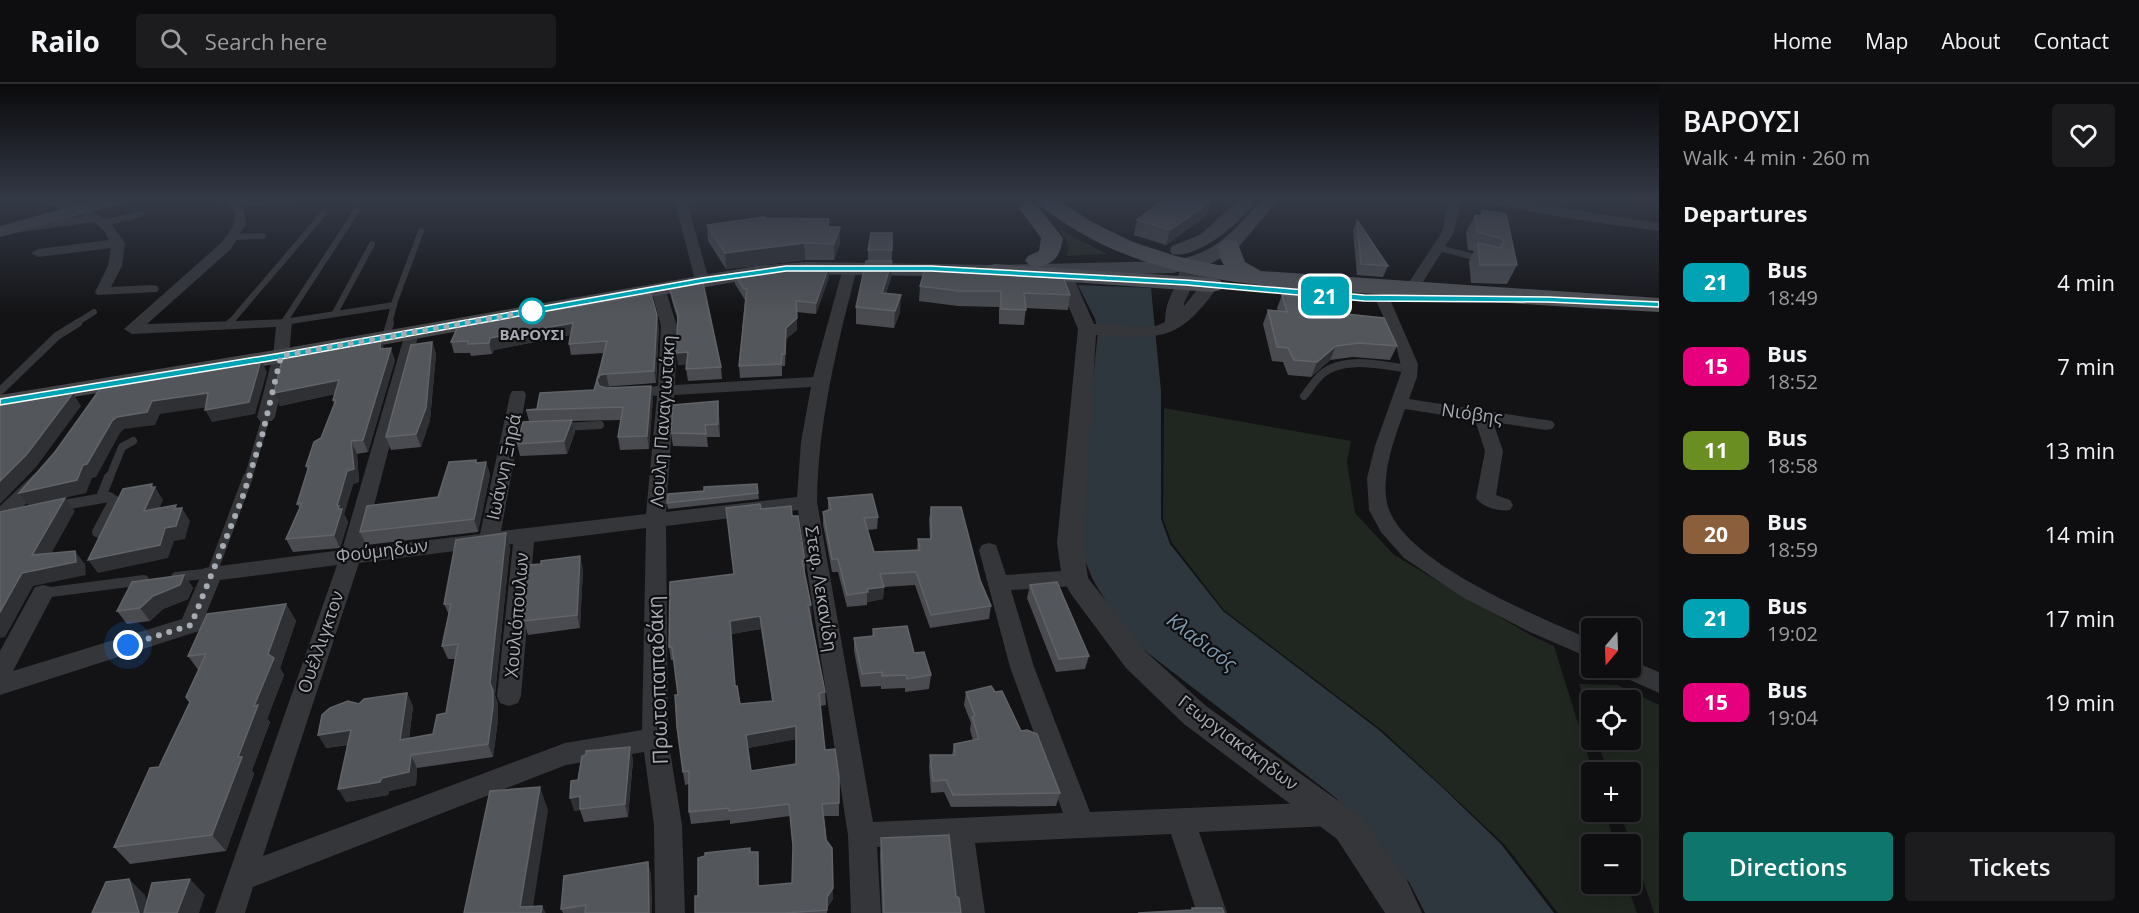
<!DOCTYPE html>
<meta charset="utf-8">
<style>
:root{--surface:#0e0e10;--page:#1c1c1e;--text:#f1f3f6;--muted:#9b9c9f;--line:#2e2e30;--accent:#0f766e}
body{margin:0;font-family:"Open Sans",sans-serif;background:var(--page);color:var(--text);height:100vh;display:flex;flex-direction:column;font-size:22px;white-space:nowrap}
*{box-sizing:border-box;margin:0}
p{font-size:20px;color:var(--muted)}
.icon{flex:none;width:33px;height:33px;fill:none;stroke:currentColor;stroke-width:2;stroke-linecap:round;stroke-linejoin:round}
.map{position:relative;flex:1;overflow:hidden}
.side{display:flex;flex-direction:column;background:var(--surface);width:480px}
.side>*{flex:none}
.badge{padding:0 12px;border-radius:9px;font-size:21px;line-height:39px}
.needle{width:39px;rotate:199deg}
.buttons{position:absolute;left:1581px;top:534px;display:grid;gap:12px}
.buttons a{display:grid;place-items:center;width:60px;height:60px;border-radius:6px;background:var(--surface);box-shadow:0 6px 24px #0002,0 0 0 2px var(--line);font-size:30px}
.you{position:absolute;width:30px;height:30px;margin:-15px;border:4px solid #fff;border-radius:50%;background:#1a73e8;box-shadow:0 0 0 9px #1a73e833}
.map>.badge{position:absolute;translate:-50% -50%;box-shadow:0 0 0 3px #fff}
h2{padding:0 24px;font-size:22px;line-height:54px}
.round{display:grid;place-items:center;flex:none;width:63px;height:63px;border-radius:6px;background:var(--page)}
.headline{display:flex;align-items:center;justify-content:space-between;height:102px;padding:0 24px}
h1{font-size:28px;font-weight:600;line-height:45px}
.primary-button{display:flex;gap:12px;margin-top:auto;padding:12px 24px}
.primary-button a{flex:1;height:69px;border-radius:6px;background:var(--accent);color:#fff;font-size:24px;font-weight:600;line-height:69px;text-align:center}
.primary-button a+a{background:var(--page);color:var(--text)}
ul{padding:0;list-style:none}
li{display:flex;align-items:center;gap:18px;height:84px;padding:0 24px}
li div{flex:1}
li b{display:block;font-size:22px}
li em{font-style:normal}
li .badge{min-width:66px;font-weight:700;text-align:center}
header{display:flex;align-items:center;gap:36px;box-sizing:border-box;height:84px;padding:0 30px;background:var(--surface);border-bottom:2px solid var(--line)}
header strong{font-size:28px}
nav{display:flex;gap:33px;margin-inline-start:auto;font-size:21px}
.search{width:420px;height:54px;background:var(--page);display:flex;align-items:center;gap:15px;box-sizing:border-box;padding:0 21px;border-radius:6px;color:var(--muted);font-size:22px}
main{display:flex;flex:1;min-height:0}
.map>svg:first-child{display:block}
.green{fill:#202720}
.water{fill:#2e373d}
.lines{fill:none;stroke-linecap:round;stroke-linejoin:round}
.service-far2{stroke:#35363a;stroke-width:6}
.service-far1{stroke:#35363a;stroke-width:8}
.service{stroke:#35363a;stroke-width:10}
.minor{fill:#35363a;fill-rule:evenodd}
.tertiary{fill:#35363a;fill-rule:evenodd}
.secondary{fill:#434549;fill-rule:evenodd}
.primary{fill:#515358;fill-rule:evenodd}
.wall{fill:#494b50;fill-rule:evenodd}
.shaded-wall{fill:#2f3034}
.building{fill:#53565a;stroke:#606368;stroke-width:1.5;fill-rule:evenodd}
.line{fill:#00a3b4;stroke:#fff;stroke-width:1.5}
.walk{stroke:#a6abb4;stroke-width:6;stroke-dasharray:0 10.8}
.stop-dot{fill:#fff;stroke:#00a3b4;stroke-width:3}
.labels{text-anchor:middle;stroke-width:4.5;stroke-linejoin:round;paint-order:stroke}
.far-stop-label{font-size:15px;font-weight:bold;fill:#a6abb4;stroke:#0e0e10}
.street-label{font-size:18px;fill:#a6abb4;stroke:#0e0e10}
.water-label{font-size:20px;font-style:italic;fill:#7f9aad;stroke:#0e0e10}
.near-street-label{font-size:21px;fill:#a6abb4;stroke:#0e0e10}
</style>
<header>
<strong>Railo</strong>
<div class="search"><svg class="icon" aria-label="search" viewBox="0 0 24 24"><circle cx="10" cy="10" r="6"/><path d="M15 15l6 6"/></svg>Search here</div>
<nav><a>Home</a><a>Map</a><a>About</a><a>Contact</a></nav>
</header>
<main>
<div class="map">
<svg width="1659" height="829" viewBox="0 0 1659 829">
<rect width="100%" height="100%" fill="#131315"/>
<g class="green">
<path d="M1059,146H1061L1107,170L1066,172C1071,162 1066,155 1059,146Z"/>
<polygon points="1164,324 1351,357 1347,378 1355,429 1394,471 1532,552 1554,562 1593,688 1592,728 1605,728 1615,760 1592,760 1592,800 1627,800 1637,829 1558,829 1504,760 1383,647 1224,526 1172,459 1163,435"/>
<polygon points="1579,600 1618,601 1659,621 1659,829 1654,829 1620,728 1630,728 1630,688 1608,688 1597,656 1630,656 1630,616 1592,616 1591,639"/>
</g>
<polygon class="water" points="1078,201 1151,204 1161,307 1161,435 1170,460 1223,527 1379,646 1443,704 1501,760 1554,829 1425,829 1409,798 1336,714 1144,566 1118,537 1093,496 1081,467 1082,395 1098,248 1095,235"/>
<g class="lines">
<g class="service-far2">
<polyline points="104,139 141,130"/>
<polyline points="233,153 263,152"/>
<polyline points="1439,164 1482,175"/>
<polyline points="335,229 372,160"/>
<polyline points="284,238 357,126"/>
<polyline points="284,238 394,221"/>
<polyline points="75,240 94,228"/>
<polyline points="229,240 323,130"/>
<polyline points="389,240 395,217 421,147"/>
</g>
<g class="service-far1">
<polyline points="228,241 230,239"/>
<polyline points="386,253 390,239"/>
<polyline points="0,307 57,252 78,239"/>
<path d="M1304,312C1310,305 1315,296 1322,290C1344,271 1384,282 1410,285"/>
<polyline points="563,343 600,341"/>
<polyline points="109,395 122,363 133,357"/>
<polyline points="248,395 266,333"/>
</g>
<g class="service">
<polyline points="101,413 109,393"/>
<polyline points="58,422 109,413 114,416 97,448 105,452"/>
<polyline points="176,493 212,489 248,393"/>
<polyline points="43,509 144,496"/>
</g>
<g class="minor">
<path d="M219,115H291L285,119L243,123L246,140L231,165L147,240L289,235L292,238L289,272L275,333L272,337H260L257,333L273,272L276,243L132,250L124,245L221,159C228,151 241,135 231,124C227,121 222,119 219,115Z"/>
<polygon points="674,115 686,115 709,196 707,199 702,200 695,196"/>
<polygon points="1449,115 1461,115 1454,148 1418,206 1425,214 1418,218 1413,217 1404,206 1442,148"/>
<polygon points="1479,115 1506,115 1659,139 1659,147 1572,135 1485,119"/>
<polygon points="79,120 109,137 125,159 122,182 111,203 152,201 157,202 159,205 157,208 97,211 95,208 108,182 111,164 38,173 31,169 38,165 109,156 105,148 94,138 14,149 8,145 14,141 84,132 73,124"/>
<path d="M850,180L857,184C837,262 818,337 817,418L873,738L1063,729L1010,583L979,466L982,461L989,459L996,461L1006,491L1075,486L1083,489L1086,494L1083,499L1075,502L1011,506L1034,583L1090,728L1330,718L1340,721L1344,730L1340,739L1330,742L1199,748L1227,829H1197L1171,750L975,759L985,829H955L947,760L877,763L881,829H851L848,751L798,426L666,442L668,655L682,741L685,829H655L654,741L644,668L566,681L253,803L245,829H215L337,481L220,496L199,547L0,611V567L35,503L43,501L51,503L54,509L13,587L182,535L204,484L342,466L406,246H416L419,249L363,464L480,450L510,311L512,307H524L526,311L501,447L646,430L657,312L648,311L646,307L648,303L658,302L661,242L651,204L653,201H663L665,204L677,242L675,301L813,293L843,184ZM811,303L801,358L797,413L666,428L674,311ZM646,444L642,646L565,659L263,772L359,479L513,460L497,612L500,619L509,622L518,619L521,612L534,458Z"/>
<path d="M1382,210L1387,211L1392,220L1418,280L1417,293L1409,315L1546,336L1552,337L1555,341L1552,345L1546,346L1493,338L1503,367L1496,411L1510,416L1513,421L1510,426C1499,428 1482,423 1476,414L1485,367L1475,336L1405,325C1395,353 1381,388 1387,419C1400,478 1540,533 1592,556V575L1530,548L1464,514L1404,474L1381,448L1369,426L1367,394L1375,362L1402,286L1396,261L1375,214Z"/>
<polygon points="41,388 48,390 50,394 48,398 7,439 0,441 0,422 34,390"/>
<polygon points="1630,576 1659,588 1659,609 1619,591 1615,584 1630,584"/>
</g>
<g class="tertiary">
<path d="M40,115C55,115 75,113 87,124L79,129L42,118Z"/>
<path d="M1189,175L1195,176L1219,201C1180,257 1161,256 1096,251L1083,459L1088,494L1146,568L1206,622L1361,733L1406,794L1422,829H1385L1337,755L1184,640L1126,584L1071,510L1062,494L1057,459L1078,245L1056,192L1059,188H1071L1094,240L1156,242L1165,238C1166,218 1169,217 1176,200C1180,192 1178,184 1183,176ZM1195,196L1201,201L1184,222V219Z"/>
</g>
<g class="secondary">
<polygon points="97,115 125,115 123,119 0,153 0,142"/>
<path d="M1240,115H1258C1244,135 1199,176 1172,170L1170,166L1172,162L1200,151Z"/>
<path d="M1262,115H1279L1236,166L1208,181L1173,189L995,193L805,190L756,194L281,279L0,325V311L281,265L756,182L805,178L995,181L1173,177C1220,167 1231,149 1262,115Z"/>
</g>
<g class="primary">
<path d="M1034,115H1057L1090,137L1133,158L1176,172L1218,181H1224L1220,174L1218,162L1221,157L1229,156L1237,157L1245,178L1261,187L1659,214V228C1576,224 1493,218 1410,212C1293,204 1158,205 1059,135C1051,129 1040,124 1034,115Z"/>
<path d="M1029,118L1036,120L1063,154C1060,171 1056,179 1039,183L1212,194L1220,196L1224,201L1220,206L1212,208L987,192L984,187L987,182L995,180L1032,183L1025,177L1028,172L1039,167L1041,154L1019,124L1022,120Z"/>
</g>
</g>
<g class="wall">
<polygon points="1482,126 1506,130 1517,181 1507,200 1471,199 1469,177 1474,167 1468,166 1466,148 1475,131 1480,131"/>
<polygon points="1207,131 1166,161 1134,151 1137,136"/>
<polygon points="764,134 829,135 829,143 840,143 840,159 834,176 805,176 726,185 708,157 707,141"/>
<polygon points="1357,136 1388,182 1383,193 1357,191 1353,147"/>
<polygon points="868,166 892,166 891,194 886,209 900,228 894,244 856,240 856,223 868,177"/>
<polygon points="734,189 829,193 816,230 796,228 797,246 786,255 785,282 782,282 782,292 740,294 739,282 745,216 735,200"/>
<polygon points="920,202 1070,211 1068,226 1026,224 1024,241 999,240 999,223 958,222 919,217"/>
<polygon points="670,206 721,283 722,295 688,297 686,285 687,280 678,281 678,237 672,217"/>
<polygon points="1282,211 1397,262 1390,276 1353,273 1330,276 1311,293 1288,291 1283,278 1272,277 1263,240 1268,226 1278,227 1277,224"/>
<polygon points="492,234 493,236 659,242 656,299 603,303 606,304 651,302 653,314 649,365 620,366 618,353 621,336 572,337 575,348 567,370 520,372 517,360 529,337 526,326 537,325 594,306 604,269 571,271 569,260 570,251 494,266 492,270 471,272 470,269 454,269 451,258 474,239"/>
<polygon points="432,258 436,270 430,336 421,363 391,366 386,353"/>
<polygon points="384,265 395,276 368,368 357,370 359,398 353,400 344,430 348,438 340,464 293,468 286,455 300,425 297,420 308,387 306,382 321,354 334,320 333,316 335,310 280,322 274,309"/>
<polygon points="719,330 720,353 707,353 708,363 673,362 671,349"/>
<polygon points="486,378 490,391 478,448 366,461 360,448 438,413 477,379"/>
<polygon points="757,400 759,415 668,425 667,419 704,407"/>
<polygon points="828,414 878,433 877,445 867,446 874,468 917,466 918,455 930,455 929,436 931,423 980,496 991,522 989,535 930,544 915,501 884,503 883,515 867,518 867,521 847,523 838,488 832,488 823,440 823,428 828,426"/>
<path d="M761,425L792,432L805,477V490L811,534L825,608L826,621L820,622L825,666L839,693V732H824L833,815L827,824V829H695L698,812L751,768L759,780V802L792,799L793,766L790,732L730,740V736L691,740L689,728V700L685,701L683,688L678,611L674,576H671L669,563L734,490ZM761,545L772,617L740,620L735,602L731,550ZM796,655V680L751,687L748,664Z"/>
<polygon points="510,463 495,611 498,620 498,636 493,673 417,684 416,701 389,707 388,711 346,718 348,661 326,664 359,620 407,609 413,623 409,655 433,650 446,629 455,575 448,575 442,562 449,531 444,520"/>
<polygon points="583,485 580,544 528,551 524,537"/>
<polygon points="184,491 193,504 188,515 163,525 150,537 127,540 117,527"/>
<polygon points="1030,501 1089,572 1085,585 1056,588 1027,514"/>
<polygon points="286,520 296,537 280,584 284,591 267,635 270,638 252,686 254,690 226,767 130,780 114,763 159,683 190,618 199,587 188,572"/>
<polygon points="873,545 914,569 931,591 929,605 905,608 905,604 881,605 881,602 861,603 854,567 854,554 872,552"/>
<polygon points="966,608 995,608 1021,647 1060,709 1056,722 951,723 944,708 931,709 929,683 930,671 952,671 954,660 973,656 970,646 971,639 964,621"/>
<polygon points="630,663 633,676 628,733 584,738 580,726 574,727 578,696"/>
<polygon points="881,754 956,812 961,829 882,829 880,772"/>
<polygon points="648,778 651,791 652,829 563,829 561,825"/>
</g>
<g class="shaded-wall">
<polygon points="1211,117 1207,131 1166,161 1170,146"/>
<polygon points="840,143 840,159 834,176 834,160"/>
<polygon points="804,159 805,176 726,185 725,169"/>
<polygon points="892,177 891,194 881,226 882,209"/>
<polygon points="829,182 829,193 816,230 816,219"/>
<polygon points="901,211 900,228 894,244 895,227"/>
<polygon points="657,231 659,242 656,299 654,287"/>
<polygon points="797,234 797,246 786,255 785,282 786,244"/>
<polygon points="573,239 575,250 494,266 492,270 489,259 490,254"/>
<polygon points="381,255 385,267 380,265"/>
<polygon points="432,258 436,270 430,336 421,363 416,350"/>
<polygon points="1336,262 1330,276 1311,293 1317,278"/>
<polygon points="391,264 395,276 368,368 363,356"/>
<polygon points="688,268 690,280 678,281 676,269"/>
<polygon points="261,276 267,288 255,330 212,338 205,326"/>
<polygon points="606,290 609,302 603,303 599,308 597,296 600,291"/>
<polygon points="339,296 344,308 280,322 274,309"/>
<polygon points="651,302 653,314 649,365 647,352"/>
<polygon points="73,309 81,322 36,383 0,420 0,397"/>
<polygon points="208,309 215,322 160,330 155,341 124,345 120,349 96,393 92,394 86,409 29,422 19,409 83,381 112,337 117,333 152,317"/>
<polygon points="718,317 719,330 720,353 718,340"/>
<polygon points="572,336 575,348 567,370 564,357"/>
<polygon points="351,357 357,370 359,398 353,400 344,430 348,438 340,464 334,451 337,422"/>
<polygon points="486,378 490,391 478,448 474,435"/>
<polygon points="152,400 155,404 155,403 163,416 153,440 144,427"/>
<polygon points="65,414 75,427 43,484 32,471"/>
<polygon points="176,421 180,429 182,424 190,437 185,455 174,457 168,474 98,489 88,476 165,444"/>
<polygon points="506,449 510,463 495,611 498,620 498,636 493,673 488,660 490,599"/>
<polygon points="75,467 85,480 86,491 33,502 5,553 0,554 0,528 22,489"/>
<polygon points="580,472 583,485 580,544 577,531"/>
<polygon points="184,491 193,504 188,515 163,525 150,537 140,524 153,512"/>
<polygon points="884,503 883,515 867,518 867,505"/>
<polygon points="286,520 296,537 280,584 284,591 267,635 270,638 252,686 254,690 226,767 212,751 238,673 268,570"/>
<polygon points="808,521 811,521 812,534 809,534"/>
<polygon points="760,532 761,545 731,550 730,537"/>
<polygon points="407,609 413,623 407,669 400,656"/>
<polygon points="796,642 797,655 748,664 746,651"/>
<polygon points="351,646 358,659 326,664 318,651"/>
<polygon points="630,663 633,676 628,733 625,720"/>
<polygon points="411,671 417,684 416,701 389,707 388,711 346,718 338,705 382,694"/>
<polygon points="540,703 548,726 532,829 520,823"/>
<polygon points="580,712 580,726 574,727 570,714"/>
<polygon points="758,768 759,780 759,814 758,802"/>
<polygon points="648,778 651,791 652,829 649,829"/>
<polygon points="129,795 145,811 151,829 139,829"/>
<polygon points="190,795 205,811 199,829 177,829"/>
<polygon points="833,804 833,815 827,824 827,829 827,813"/>
<polygon points="542,822 546,829 541,829"/>
</g>
<g class="building">
<polygon points="1165,115 1204,115 1211,117 1170,146 1137,136"/>
<polygon points="1482,126 1506,130 1517,181 1480,181 1478,159 1500,164 1504,158 1500,154 1477,148 1475,131 1483,132"/>
<polygon points="764,133 764,134 829,135 828,143 840,143 834,160 804,159 725,169 707,141"/>
<polygon points="1357,136 1388,182 1361,180"/>
<polygon points="871,149 892,149 892,166 868,166"/>
<polygon points="866,177 892,177 882,209 901,211 895,227 856,223"/>
<polygon points="805,181 829,182 816,219 796,217 797,234 786,244 785,270 782,270 781,280 739,282 747,204 744,205 734,189"/>
<polygon points="925,185 1062,190 1070,211 1024,209 1026,226 1001,225 1001,207 959,207 920,202"/>
<polygon points="703,199 721,283 686,285 688,268 676,269 678,231 670,206"/>
<polygon points="651,210 657,231 654,287 606,290 600,291 597,296 607,257 569,260 573,239 490,254 489,259 468,260 468,257 451,258 459,240 474,239 475,236 492,234 492,237"/>
<polygon points="1282,211 1313,214 1317,227 1384,234 1397,262 1359,259 1336,262 1317,278 1294,276 1288,264 1277,263 1268,226 1287,228"/>
<polygon points="381,255 380,265 391,264 363,356 351,357 354,385 347,387 337,422 339,422 338,425 342,425 334,451 286,455 302,419 297,420 309,382 306,382 314,358 321,354 336,316 333,316 339,296 274,309 283,272"/>
<polygon points="432,258 426,324 416,350 386,353 411,261"/>
<polygon points="261,276 249,318 205,326 208,309 152,317 147,328 117,333 112,337 87,380 83,381 77,396 19,409 55,368 105,298 138,294 136,297"/>
<polygon points="597,296 599,302 606,304 651,302 647,352 618,353 623,323 526,326 537,325 540,309 594,306"/>
<polygon points="73,309 27,370 0,397 0,320"/>
<polygon points="718,317 718,340 705,341 706,350 671,349 673,321"/>
<polygon points="572,336 564,357 517,360 523,338"/>
<polygon points="476,376 476,379 486,378 474,435 360,448 367,422 438,413 449,378"/>
<polygon points="152,400 151,404 155,403 144,427 176,421 174,425 182,424 176,442 165,444 160,461 88,476 123,405"/>
<polygon points="757,400 758,409 667,419 668,410 704,407 704,403"/>
<polygon points="872,410 878,433 864,434 874,468 920,466 918,455 931,455 931,423 961,423 980,496 991,522 931,531 916,488 880,490 884,503 867,505 868,508 847,511 838,475 832,475 823,428 831,425 828,414"/>
<polygon points="65,414 32,471 75,467 76,478 22,489 0,528 0,428"/>
<path d="M760,420L761,425L791,422L792,432H798L805,477H802L811,521H808L825,608L819,609L825,666L835,665L839,693V719L822,720L826,756L832,764L833,804L827,813V826L784,829H695V812H698V774L705,772V769L750,764V768H758V802L792,799L793,762L789,720L729,727V724L689,728V687L683,688L677,643L675,611H678L672,563H669L670,498L734,490L726,424ZM760,532L773,617L740,620L737,602H735L730,537ZM796,642V680L751,687L746,651Z"/>
<polygon points="506,449 490,599 493,607 493,623 488,660 411,671 409,688 382,694 380,698 338,705 351,646 318,651 322,631 330,624 348,617 359,620 364,615 407,609 400,656 433,650 437,631 446,629 458,560 442,562 451,520 444,520 456,456"/>
<polygon points="580,472 577,531 524,537 529,481 541,480 541,477"/>
<polygon points="184,491 180,501 153,512 140,524 117,527 132,498"/>
<polygon points="1057,498 1089,572 1059,575 1030,501"/>
<polygon points="286,520 268,570 274,574 254,622 258,621 238,673 242,673 212,751 114,763 150,684 159,683 190,618 186,613 206,570 188,572 207,530"/>
<polygon points="907,542 914,569 924,568 931,591 907,595 906,591 882,592 882,588 862,590 854,554 874,552 873,545"/>
<polygon points="991,602 995,608 1002,607 1021,647 1027,646 1037,650 1060,709 953,711 946,696 933,697 930,671 955,671 954,660 979,655 972,633 975,632 966,608"/>
<polygon points="630,663 625,720 580,725 580,712 570,714 571,697 578,696 582,672 586,671 586,667"/>
<polygon points="540,703 520,823 542,822 541,829 464,829 490,707"/>
<polygon points="949,751 956,812 959,814 961,829 884,829 881,754"/>
<polygon points="648,778 649,829 585,829 586,821 561,825 564,792"/>
<polygon points="129,795 139,829 92,829 106,798"/>
<polygon points="190,795 177,829 144,829 152,799"/>
<polygon points="1192,824 1222,824 1224,829 1138,829 1192,826"/>
</g>
<linearGradient id="sky" x2="0" y2="1"><stop stop-color="#0a0a0c"/><stop offset="0.5" stop-color="#333946"/><stop offset="1" stop-color="#333946" stop-opacity="0"/></linearGradient>
<rect width="1659" height="231" fill="url(#sky)"/>
<polygon class="line" points="786,182 931,182 1186,196 1364,211 1548,213 1659,218 1659,223 1548,218 1364,217 1186,201 931,187 786,187 702,199 281,275 0,321 0,315 281,269 702,194"/>
<g class="lines">
<polyline class="walk" points="128,561 191,541 242,415 262,352 281,272 538,226 532,227"/>
</g>
<circle class="stop-dot" cx="532" cy="227" r="12"/>
<g class="labels">
<g class="far-stop-label">
<text x="532" y="256">ΒΑΡΟΥΣΙ</text>
</g>
<g class="street-label">
<text transform="translate(1472 330) rotate(8)" y="6">Νιόβης</text>
<text transform="translate(663 337) rotate(-86)" y="6">Λουλη Παναγιωτάκη</text>
<text transform="translate(504 383) rotate(-78)" y="6">Ιωάννη Ξηρά</text>
<text transform="translate(382 467) rotate(-7)" y="6">Φούμηδων</text>
<text transform="translate(821 505) rotate(81)" y="6">Στεφ. Λεκανίδη</text>
<text transform="translate(517 531) rotate(-85)" y="6">Χουλιόπουλων</text>
<text transform="translate(321 558) rotate(-71)" y="6">Ουέλλιγκτον</text>
<text transform="translate(1238 659) rotate(37)" y="6">Γεωργιακάκηδων</text>
</g>
<g class="water-label">
<text transform="translate(1202 558) rotate(37)" y="7">Κλαδισός</text>
</g>
<g class="near-street-label">
<text transform="translate(658 596) rotate(-92)" y="7">Πρωτοπαπαδάκη</text>
</g>
</g>
</svg>
<div class="buttons">
<a><svg class="needle" viewBox="-14 -14 28 28"><path d="M0-13l5 13h-10z" fill="#e53935"/><path d="M0 13l5-13h-10z" fill="#9b9c9f"/></svg></a>
<a><svg class="icon" aria-label="locate" viewBox="0 0 24 24"><circle cx="12" cy="12" r="6"/><path d="M12 2v4M12 18v4M2 12h4M18 12h4"/></svg></a>
<a>+</a>
<a>−</a>
</div>
<div class="you" style="left:128px;top:561px"></div>
<b class="badge" style="left:1325px;top:212px;background:#00a3b4;color:#fff">21</b>
</div>
<section class="side">
<div class="headline"><div><h1>ΒΑΡΟΥΣΙ</h1><p>Walk · 4 min · 260 m</p></div><a class="round"><svg class="icon" aria-label="heart" viewBox="0 0 24 24"><path d="M12 20l-8-8c-3-5 5-10 8-4 3-6 11-1 8 4z"/></svg></a></div>
<h2>Departures</h2>
<ul>
<li><span class="badge" style="background:#00a3b4;color:#fff">21</span><div><b>Bus</b><p>18:49</p></div><em>4 min</em></li>
<li><span class="badge" style="background:#e6007e;color:#fff">15</span><div><b>Bus</b><p>18:52</p></div><em>7 min</em></li>
<li><span class="badge" style="background:#6b8e23;color:#fff">11</span><div><b>Bus</b><p>18:58</p></div><em>13 min</em></li>
<li><span class="badge" style="background:#8b5e3c;color:#fff">20</span><div><b>Bus</b><p>18:59</p></div><em>14 min</em></li>
<li><span class="badge" style="background:#00a3b4;color:#fff">21</span><div><b>Bus</b><p>19:02</p></div><em>17 min</em></li>
<li><span class="badge" style="background:#e6007e;color:#fff">15</span><div><b>Bus</b><p>19:04</p></div><em>19 min</em></li>
</ul>
<div class="primary-button"><a>Directions</a><a>Tickets</a></div>
</section>
</main>
